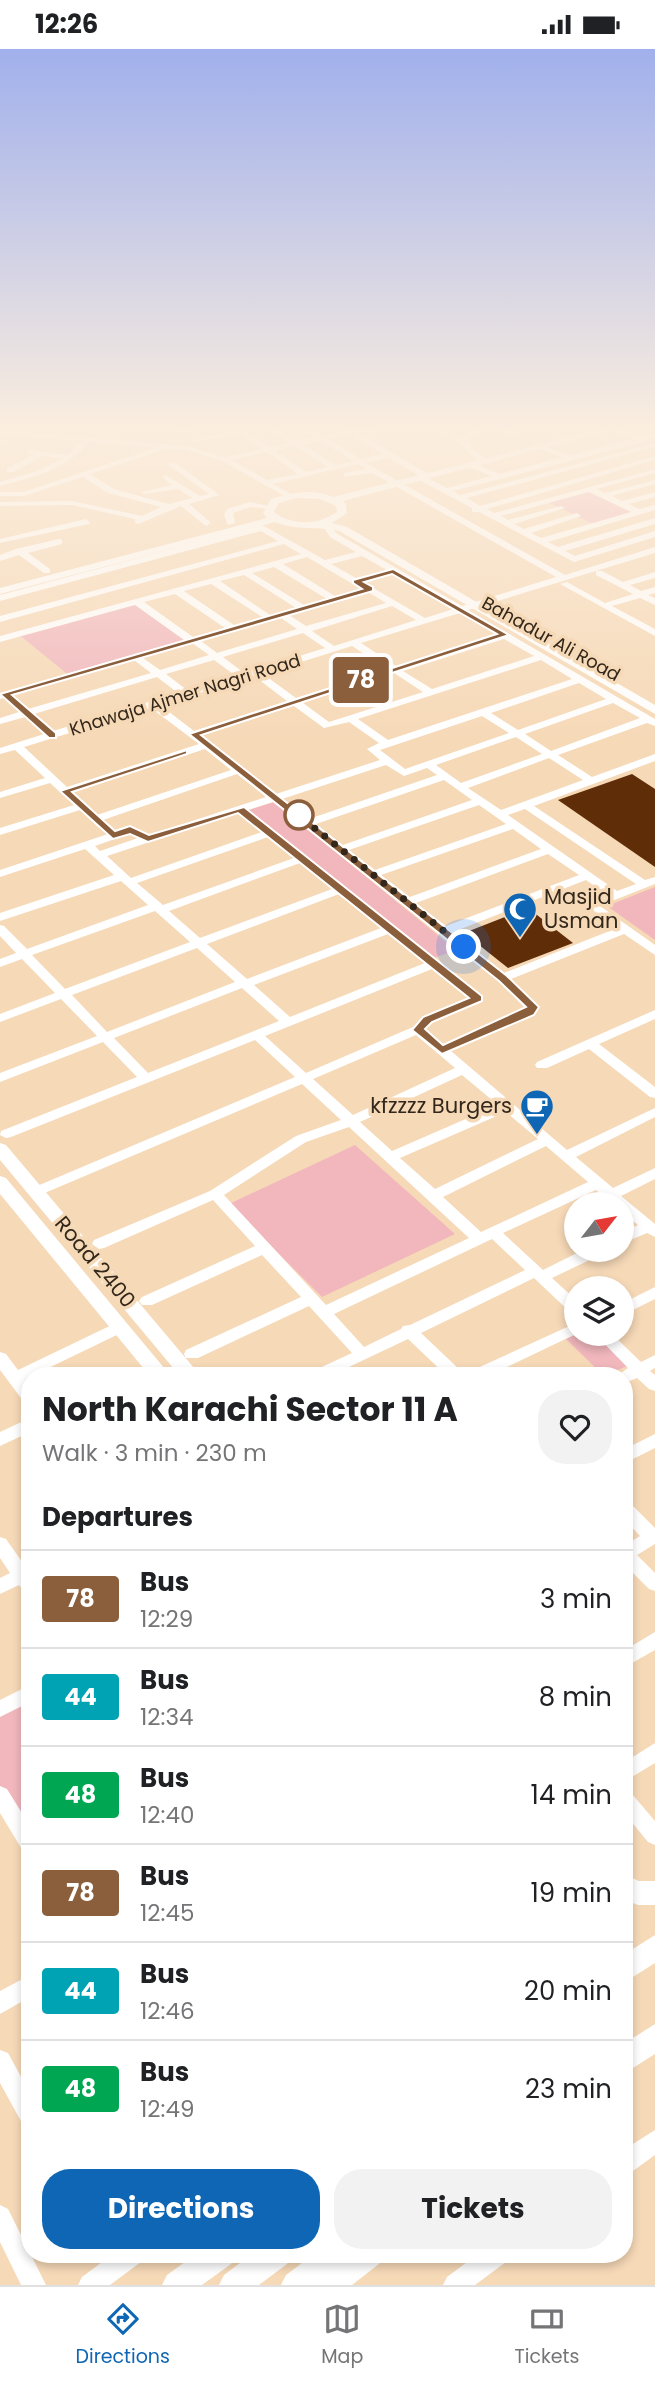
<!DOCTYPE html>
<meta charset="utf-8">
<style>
:root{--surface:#fff;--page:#f2f2f2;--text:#202124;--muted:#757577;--line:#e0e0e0;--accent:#0e66b4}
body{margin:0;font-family:Poppins,sans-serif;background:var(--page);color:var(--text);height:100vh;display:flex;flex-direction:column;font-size:26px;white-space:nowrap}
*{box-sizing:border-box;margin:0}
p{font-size:23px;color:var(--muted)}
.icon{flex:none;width:38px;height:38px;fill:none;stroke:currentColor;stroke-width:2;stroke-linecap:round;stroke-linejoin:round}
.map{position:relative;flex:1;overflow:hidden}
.panel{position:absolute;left:21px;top:1318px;width:612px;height:896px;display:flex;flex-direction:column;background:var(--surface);border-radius:28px;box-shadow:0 4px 10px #0003}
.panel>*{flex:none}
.badge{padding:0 14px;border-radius:5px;font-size:24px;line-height:46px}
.needle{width:46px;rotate:59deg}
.buttons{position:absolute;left:564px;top:1143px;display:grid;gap:14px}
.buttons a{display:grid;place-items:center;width:70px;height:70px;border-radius:50%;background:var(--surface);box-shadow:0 4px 10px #0003;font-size:35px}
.you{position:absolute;width:35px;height:35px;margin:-18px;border:5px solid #fff;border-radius:50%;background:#1a73e8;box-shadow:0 0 0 10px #1a73e833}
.map>.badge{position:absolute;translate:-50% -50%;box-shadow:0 0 0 4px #fff}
h2{padding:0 21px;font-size:26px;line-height:63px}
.round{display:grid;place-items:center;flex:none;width:74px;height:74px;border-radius:28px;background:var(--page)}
.overview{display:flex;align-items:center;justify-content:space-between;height:119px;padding:0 21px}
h1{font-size:33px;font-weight:700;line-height:52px}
.button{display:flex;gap:14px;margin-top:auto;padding:14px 21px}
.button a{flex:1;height:80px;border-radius:28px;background:var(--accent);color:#fff;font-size:28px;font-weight:700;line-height:80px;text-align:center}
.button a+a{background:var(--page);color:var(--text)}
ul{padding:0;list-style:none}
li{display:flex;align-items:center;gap:21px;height:98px;padding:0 21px;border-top:2px solid var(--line)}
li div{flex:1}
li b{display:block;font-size:26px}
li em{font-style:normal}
li .badge{min-width:77px;font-weight:700;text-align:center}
.status{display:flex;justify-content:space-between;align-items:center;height:49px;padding:0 35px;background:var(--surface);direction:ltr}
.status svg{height:19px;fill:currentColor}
.dock{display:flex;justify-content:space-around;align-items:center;height:98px;border-top:2px solid var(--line);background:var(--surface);font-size:19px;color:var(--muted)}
.dock a{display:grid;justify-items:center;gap:4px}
.dock .selected{color:var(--accent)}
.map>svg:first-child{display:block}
.green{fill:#f1b7bd}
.building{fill:#5f2d08}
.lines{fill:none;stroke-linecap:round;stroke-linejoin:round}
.minor{fill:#fff;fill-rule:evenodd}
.major{fill:#fff;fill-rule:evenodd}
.line{fill:#8b5e3c;stroke:#fff;stroke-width:2}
.walk{stroke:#32271a;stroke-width:7;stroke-dasharray:0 12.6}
.stop-dot{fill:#fff;stroke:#8b5e3c;stroke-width:3.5}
.labels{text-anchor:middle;stroke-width:7;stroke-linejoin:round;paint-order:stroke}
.far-street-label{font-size:18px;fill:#32271a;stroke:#f6d9b7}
.poi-label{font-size:21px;fill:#32271a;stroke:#f6d9b7;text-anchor:start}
.street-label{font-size:21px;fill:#32271a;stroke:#f6d9b7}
</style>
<div class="status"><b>12:26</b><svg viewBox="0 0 49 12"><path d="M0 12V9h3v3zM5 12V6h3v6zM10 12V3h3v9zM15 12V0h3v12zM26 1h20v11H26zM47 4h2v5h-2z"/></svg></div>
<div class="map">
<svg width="655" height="2236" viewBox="0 0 655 2236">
<rect width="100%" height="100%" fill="#f6d9b7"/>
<g class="green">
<polygon points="590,440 638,463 595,476 546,452"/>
<polygon points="137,553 194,591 70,627 18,585"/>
<polygon points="274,753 456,901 434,909 248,761"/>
<polygon points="655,838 655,891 607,857"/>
<polygon points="355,1096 455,1185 322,1248 229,1155"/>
<polygon points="577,1285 594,1285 628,1317 603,1326 566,1290"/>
<polygon points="30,1644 30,1795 0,1746 0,1660"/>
</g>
<g class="building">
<polygon points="632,725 655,740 655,818 558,751"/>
<polygon points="528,859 573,894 508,919 464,884"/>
</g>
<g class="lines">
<g class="minor">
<polygon points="136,378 178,378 197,381 193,383 140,380"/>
<path d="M230,378H239L269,398L289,394L265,378H274L297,392L315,388L300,378H309L323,387L349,380L398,378L394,380L359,384L430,426V430L447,439L491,427L469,418V414H475L499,425L562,408L540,400V396L571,406L632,390L611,381V378C632,378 630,390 655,384V388L644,393L453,442L460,446L655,394V398L467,449L480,457L655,407V411L487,460L494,464L655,420V424L597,440L605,444L655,431V435L612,447L622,452L655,443V448L629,455L639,460L655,456V461L548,493L558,498L655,469V475L565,502L575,507L655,482V488L574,513L479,463H472V459L419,431L420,427L388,409L366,414L565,526L655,498V504L468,561L655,670V677L647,674L558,706L592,728L655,705V712L534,757L645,831L655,828V835L607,854L601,850L607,846L586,831L453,883L504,924L617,879L589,858V854L593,852L655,896V906L624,885L511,930L538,958L533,966L451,1002L567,1101L655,1059V1068L576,1108L613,1139L655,1119V1130L621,1147L655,1175V1188L647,1184L621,1195V1184L638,1176L621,1162V1155H613L596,1141L503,1184L543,1221L585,1200H606L604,1204L552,1229L576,1251V1265L571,1264L534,1229L421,1284L461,1322L463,1326H446L408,1290L332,1326H311L313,1322L352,1304L309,1257L198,1309H186L184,1305L186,1301L301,1248L262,1206L152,1256H142L139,1252L142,1248L255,1197L213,1151L104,1199L99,1200L92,1195L94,1191L210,1142L296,1087L341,1071L302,1035L40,1146L35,1148L28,1143L30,1140L295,1028L255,991L11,1088L6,1089L0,1086L1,1082L137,1028L103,993L0,1033V1024L97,987L61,950L0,973V965L55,944L22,910L0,918V910L16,904L0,887V876L4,877L27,900L148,856L121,832L0,872V864L114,826L85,800L0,828V821L126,779H134L149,786L266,748L237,725L103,771L108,776L106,778H98L80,761L0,786V779L74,756L50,734L0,749V743L45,729L15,701L0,705V699L44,685L25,668L0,675V669L19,663L4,649L0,650V644L184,591L135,556L0,593V587L301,505L284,495L0,573V567L278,492L261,482L0,552V546L262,476L325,511L356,503L330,488L325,480L331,473L335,476L333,480L336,484L462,557L556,528L372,424L344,428V424L366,420L358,415L273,435L291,445V449H288L222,412L187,401L167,400L90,425L114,440L169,455L192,449L178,440L145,445L141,443L172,436L162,428L166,426L200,447L209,445L167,415L174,413L220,446L189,455L209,472L210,474L206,477L181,457L138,475L135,474V470L72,456L0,457V453L72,452L142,467L161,458L108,444L83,428L24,447H0V443H23L155,399L89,393C66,421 35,428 0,437V433L34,423L62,410L44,407L13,423H7V419L35,405L28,404V400L67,406L81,392L0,385V381L188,397L225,408L261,400L240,385L193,393L189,391L234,382ZM350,386L383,405L361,410L329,390ZM321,392L353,412L336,416L303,396ZM295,397L328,418L306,423L275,402ZM267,403L298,425L267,431L232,411ZM589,443L631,463L541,489L531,484L581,467L577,464L524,480L514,475L565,459L561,457L508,471L501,467ZM362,507L387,521L356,529L331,515ZM307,508L361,540L335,547L283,515ZM274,518L327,550L304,556L252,524ZM393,525L453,560L425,569L363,533ZM244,526L296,559L270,566L220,532ZM211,535L262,568L234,576L184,542ZM368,543L386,554L306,577L289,566ZM175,545L225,579L193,588L144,553ZM392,557L416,571L334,597L312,582ZM460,564L497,586L396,617L361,594ZM281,569L297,580L217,604L201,592ZM303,584L325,599L244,624L223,608ZM504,590L534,607L432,640L403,622ZM192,594L209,606L160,621L143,609ZM352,597L388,620L296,649L263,625ZM134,611L151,624L28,660L13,646ZM214,611L236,627L187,641L166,625ZM541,611L572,630L388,691L358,670ZM394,624L423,643L329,673L303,654ZM254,627L287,652L194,682L160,656L241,631H248ZM157,628L178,644L53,682L34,665ZM579,634L606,650L518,681L491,664ZM613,654L640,669L551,702L525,685ZM294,657L324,679L349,673L379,694L367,700L380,711L276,745L200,686ZM151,659L199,695L67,738L24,698ZM482,667L509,684L405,720L380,701ZM516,688L542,705L461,734L436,716ZM205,700L231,721L97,766L73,743ZM549,709L583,731L501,761L468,739ZM386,716L404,727L427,719L437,726L309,770L282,750ZM444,731L472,751L343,796L316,775ZM273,753L499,932L525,959L524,960L443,996L425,981L432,974L481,953L483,950L481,947L248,761ZM479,756L506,775L375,821L349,801ZM525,760L636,835L617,842L508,766ZM238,764L262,783L131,829L107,807ZM513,780L541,800L410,848L381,826ZM129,785L138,789L100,802L95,797ZM268,788L294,809L163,856L137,834ZM548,805L579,826L446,877L416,854ZM300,814L332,840L200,889L169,862ZM339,845L381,879L247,930L207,895ZM155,862L190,893L65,940L32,906ZM388,885L425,914L290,968L254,936ZM197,899L235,933L107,983L72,946ZM432,920L468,949L424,968L413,978L306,1024L265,987ZM242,939L279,972L148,1024L114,989ZM416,986L455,1019L353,1066L313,1030ZM462,1026L498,1056L392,1102L360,1073ZM506,1063L538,1090L435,1140L400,1109ZM349,1078L469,1189L326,1256L224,1146L306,1093ZM546,1097L588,1133L481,1183L443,1148ZM492,1190L525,1221L410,1276L403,1277L401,1280L364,1298L334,1265Z"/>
<path d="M438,378H446L461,388L466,383L464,378H472L473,380L494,378L473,385L467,393L474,401L489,411V415C473,414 468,399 457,392C450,388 444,384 438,378Z"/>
<polygon points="499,378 508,378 522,386 515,388"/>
<polygon points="0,391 7,391 8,393 0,395"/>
<polygon points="250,453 273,458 269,460 251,458 233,464 235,474 228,476 224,466 227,460"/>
<polygon points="86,470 90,473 89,475 0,494 0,490"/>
<polygon points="59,490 62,491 62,495 28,504 50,520 50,524 44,524 19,506 0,512 0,506 16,500"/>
<polygon points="596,522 602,522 623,533 655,523 655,529 630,536 641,542 655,538 655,544 648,546 655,549 655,556 640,549 612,557 655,580 655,587 560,535 567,533 605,554 633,545 596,526"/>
<polygon points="655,961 655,970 599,995 655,1038 655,1049 650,1048 589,1000 547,1019 537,1019 535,1016 537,1013"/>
<polygon points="655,1238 655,1250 621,1267 621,1255"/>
<polygon points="120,1272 125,1274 128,1278 125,1282 34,1326 30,1326 25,1331 30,1337 30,1355 24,1353 0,1321 0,1303 6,1305 18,1321"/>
<polygon points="576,1274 576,1284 578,1284 490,1326 469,1326 471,1322"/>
<polygon points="594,1284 611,1284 641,1313 655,1306 655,1319 650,1322 655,1326 655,1342 649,1340 637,1329 625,1334 625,1326 618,1326 628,1319"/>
<polygon points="30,1369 30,1383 0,1397 0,1383"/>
<polygon points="655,1385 655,1399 625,1414 625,1400"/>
<polygon points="625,1453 631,1455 655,1479 655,1495 637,1506 655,1524 655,1542 649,1540 625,1516 625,1496 640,1487 625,1471"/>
<polygon points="0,1488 6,1490 30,1524 30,1545 24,1543 19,1536 0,1545 0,1529 10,1524 0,1509"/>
<polygon points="655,1583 655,1601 625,1618 625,1601"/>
<polygon points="30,1636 30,1653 0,1668 0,1651"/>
<polygon points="655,1694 655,1714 625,1732 625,1713"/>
<polygon points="0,1737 7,1740 30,1777 30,1804 23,1802 0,1764"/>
<polygon points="625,1742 632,1745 655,1772 655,1796 648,1793 625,1765"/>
<polygon points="30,1926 30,1948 0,1965 0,1942"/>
<polygon points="0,2001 8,2004 30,2044 30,2077 22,2074 0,2034"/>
<polygon points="655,2081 655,2106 633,2122 625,2125 625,2100"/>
<polygon points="0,2156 8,2160 46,2236 21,2236 0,2193"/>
<polygon points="113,2205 145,2205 141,2213 110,2236 78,2236 82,2228"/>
<polygon points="478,2205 510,2205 506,2213 475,2236 443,2236 447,2228"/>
</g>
<g class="major">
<path d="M608,378H624L343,452L346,455L347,464L332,474L347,478L655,656V665L339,482C318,477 296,482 275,473L0,545V539L267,469L263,464L271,450C292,444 312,439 333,448ZM297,449L320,450L336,457L337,463C319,476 292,477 274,463L279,454Z"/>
<polygon points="0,1094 6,1096 200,1326 179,1326 0,1111"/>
<polygon points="0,1127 6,1129 170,1326 149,1326 0,1145"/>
<polygon points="625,1826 639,1832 655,1832 655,1856 638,1856 625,1851"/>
<polygon points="655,1886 655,1914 625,1933 625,1905"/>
<polygon points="655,1975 655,2005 625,2024 625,1994"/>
<polygon points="196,2205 236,2205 231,2215 202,2236 162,2236 167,2226"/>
<polygon points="252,2205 292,2205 287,2215 259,2236 219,2236 224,2226"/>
<polygon points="314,2205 384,2205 379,2215 352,2236 281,2236 286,2226"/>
</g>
</g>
<linearGradient id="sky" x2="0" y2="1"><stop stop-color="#a1b0ec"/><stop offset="0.55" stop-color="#fbeedf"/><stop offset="1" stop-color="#fbeedf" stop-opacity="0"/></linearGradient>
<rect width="655" height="691" fill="url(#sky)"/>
<polygon class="line" points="393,520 509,586 201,686 507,927 539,958 534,966 442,1005 412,981 423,968 469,949 238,764 148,793 130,785 113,790 60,742 187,701 187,705 72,743 115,782 130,777 149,786 244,758 482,947 482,952 432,973 425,980 443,996 526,958 499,932 189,685 497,585 392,525 364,533 373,538 373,542 12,646 56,684 56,689 49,689 0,645 362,540 353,534 353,531"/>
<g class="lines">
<polyline class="walk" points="299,766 292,761 464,898"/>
</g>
<defs>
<g id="mosque-pin" transform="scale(1.75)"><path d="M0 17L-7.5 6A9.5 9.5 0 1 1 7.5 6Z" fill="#0e66b4" stroke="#f6d9b7"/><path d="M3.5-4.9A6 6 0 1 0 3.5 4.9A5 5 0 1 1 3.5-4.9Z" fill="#fff"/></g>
<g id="cafe-pin" transform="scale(1.75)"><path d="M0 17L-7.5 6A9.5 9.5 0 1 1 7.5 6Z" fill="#0e66b4" stroke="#f6d9b7"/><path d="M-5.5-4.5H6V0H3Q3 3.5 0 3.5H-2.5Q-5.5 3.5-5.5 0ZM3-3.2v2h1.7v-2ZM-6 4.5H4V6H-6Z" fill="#fff"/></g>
</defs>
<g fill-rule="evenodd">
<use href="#mosque-pin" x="520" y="860"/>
<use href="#cafe-pin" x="537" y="1057"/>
</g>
<circle class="stop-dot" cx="299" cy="766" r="14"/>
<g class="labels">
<g class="far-street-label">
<text transform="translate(551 590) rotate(29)" y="6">Bahadur Ali Road</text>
<text transform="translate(185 646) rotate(-17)" y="6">Khawaja Ajmer Nagri Road</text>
</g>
<g class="poi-label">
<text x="544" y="855">Masjid<tspan x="544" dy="24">Usman</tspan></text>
<text x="512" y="1064" text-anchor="end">kfzzzz Burgers</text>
</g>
<g class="street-label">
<text transform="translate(95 1213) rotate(50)" y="7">Road 2400</text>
</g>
</g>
</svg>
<div class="buttons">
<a><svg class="needle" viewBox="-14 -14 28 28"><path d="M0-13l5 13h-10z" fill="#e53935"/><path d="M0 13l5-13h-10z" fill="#757577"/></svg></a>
<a><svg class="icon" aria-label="layers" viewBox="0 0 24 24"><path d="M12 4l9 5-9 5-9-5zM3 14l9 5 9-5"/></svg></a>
</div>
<div class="you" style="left:464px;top:898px"></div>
<b class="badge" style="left:361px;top:631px;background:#8b5e3c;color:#fff">78</b>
<section class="panel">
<div class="overview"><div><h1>North Karachi Sector 11 A</h1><p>Walk · 3 min · 230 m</p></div><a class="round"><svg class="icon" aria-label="heart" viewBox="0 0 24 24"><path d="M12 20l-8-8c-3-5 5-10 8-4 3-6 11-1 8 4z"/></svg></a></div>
<h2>Departures</h2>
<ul>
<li><span class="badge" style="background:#8b5e3c;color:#fff">78</span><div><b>Bus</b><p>12:29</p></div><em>3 min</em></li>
<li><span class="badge" style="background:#00a3b4;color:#fff">44</span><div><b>Bus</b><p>12:34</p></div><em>8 min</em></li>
<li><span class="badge" style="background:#00a651;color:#fff">48</span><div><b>Bus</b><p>12:40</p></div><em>14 min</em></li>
<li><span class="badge" style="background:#8b5e3c;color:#fff">78</span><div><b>Bus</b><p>12:45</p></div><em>19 min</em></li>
<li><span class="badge" style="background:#00a3b4;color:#fff">44</span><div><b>Bus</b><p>12:46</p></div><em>20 min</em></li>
<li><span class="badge" style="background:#00a651;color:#fff">48</span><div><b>Bus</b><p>12:49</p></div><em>23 min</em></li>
</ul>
<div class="button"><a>Directions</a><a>Tickets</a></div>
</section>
</div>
<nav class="dock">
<a class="selected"><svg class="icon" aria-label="directions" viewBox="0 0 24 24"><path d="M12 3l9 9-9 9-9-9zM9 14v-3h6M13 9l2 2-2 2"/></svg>Directions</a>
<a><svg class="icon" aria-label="map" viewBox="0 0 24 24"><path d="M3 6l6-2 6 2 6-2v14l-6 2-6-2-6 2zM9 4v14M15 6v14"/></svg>Map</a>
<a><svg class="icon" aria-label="tickets" viewBox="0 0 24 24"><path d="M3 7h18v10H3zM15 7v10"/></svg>Tickets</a>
</nav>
